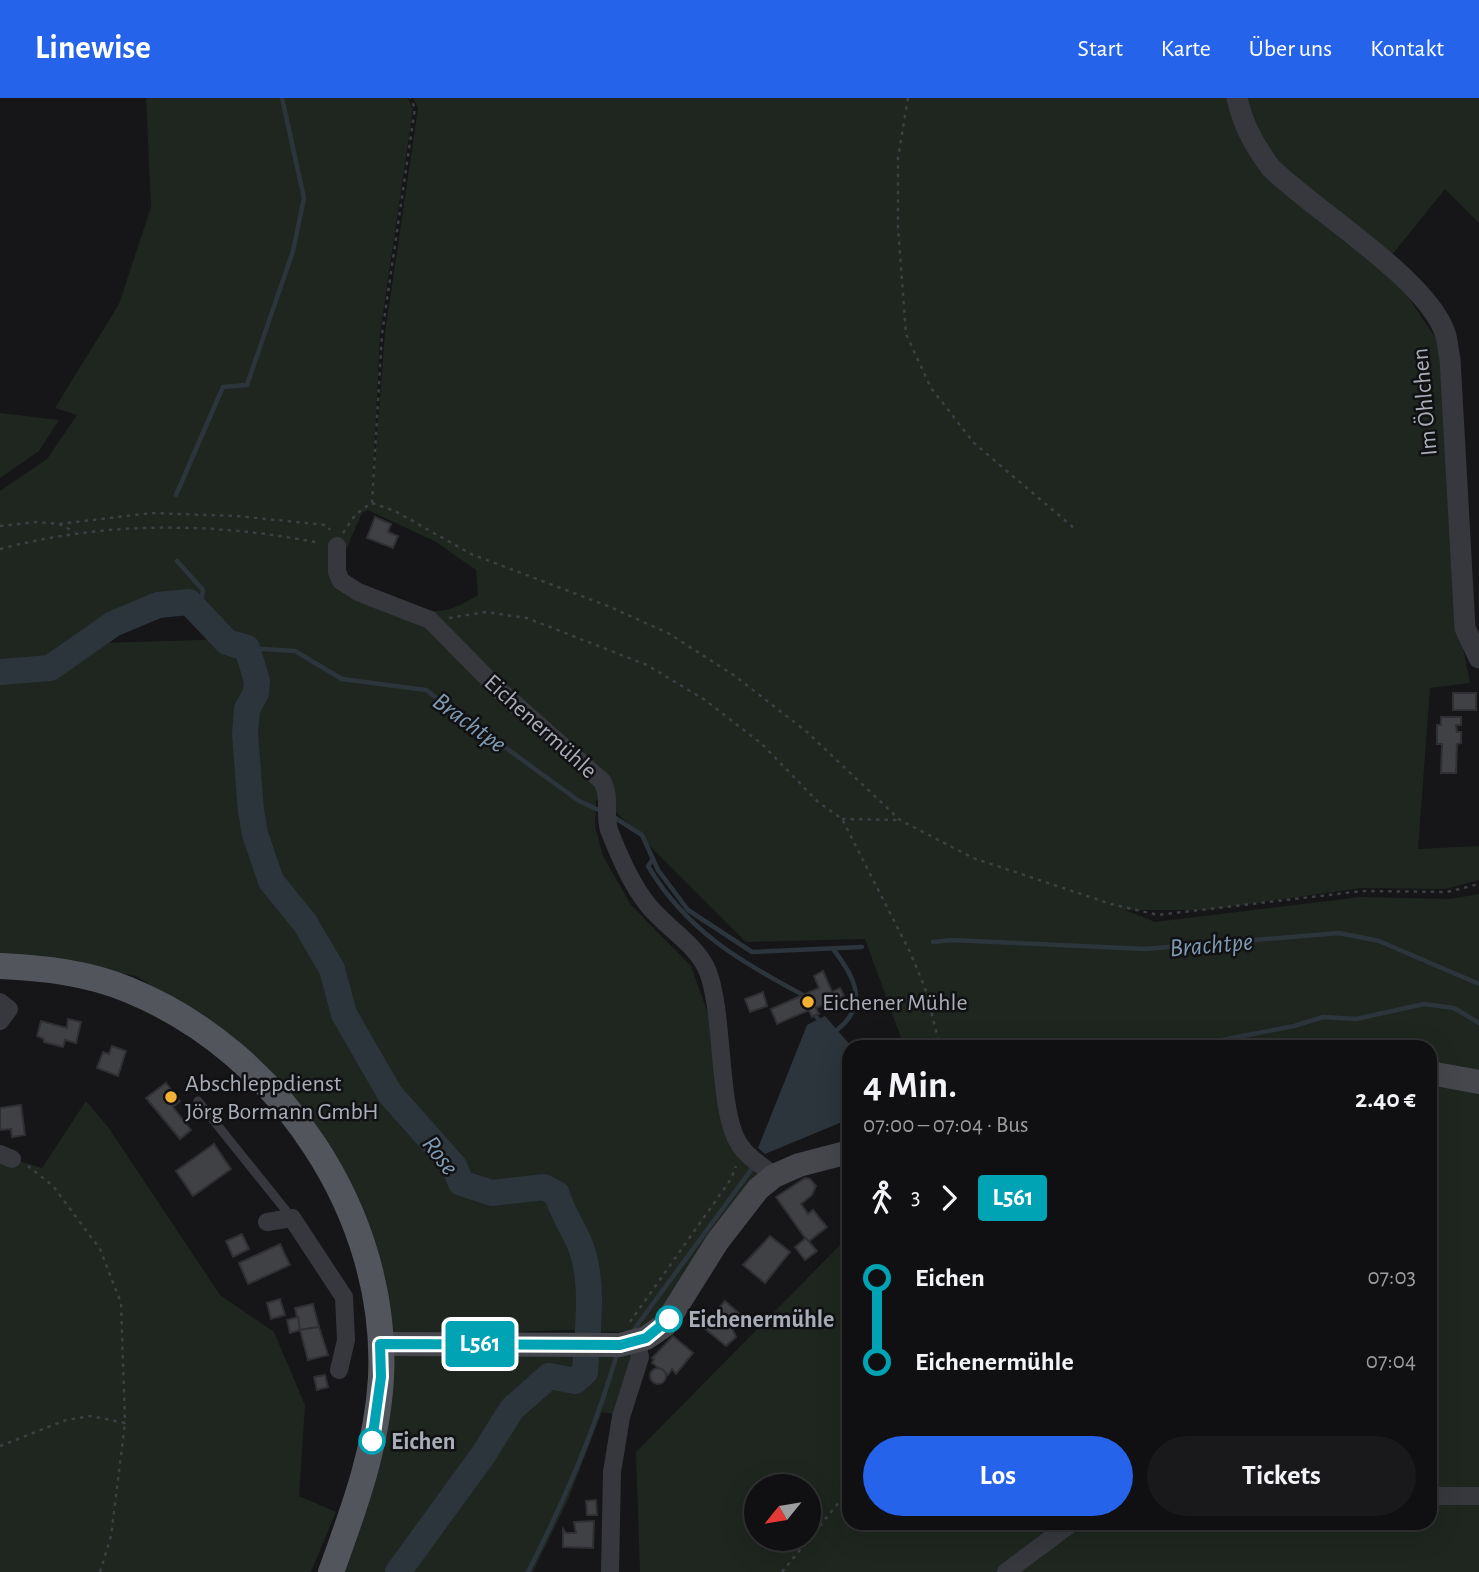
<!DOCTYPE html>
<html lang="de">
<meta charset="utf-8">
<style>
:root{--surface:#101012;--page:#19191b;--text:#f1f3f6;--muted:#9c9d9f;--line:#303032;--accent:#2563eb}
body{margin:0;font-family:"Alegreya Sans",sans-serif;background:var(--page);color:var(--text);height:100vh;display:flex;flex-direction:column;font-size:26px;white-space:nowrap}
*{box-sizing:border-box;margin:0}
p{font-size:23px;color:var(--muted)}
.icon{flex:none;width:38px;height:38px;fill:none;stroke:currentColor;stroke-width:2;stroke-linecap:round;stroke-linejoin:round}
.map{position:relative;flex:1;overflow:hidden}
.details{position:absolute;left:842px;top:942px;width:595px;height:490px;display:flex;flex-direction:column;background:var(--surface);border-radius:21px;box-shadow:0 7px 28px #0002,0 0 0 2px var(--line)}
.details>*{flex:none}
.badge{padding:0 14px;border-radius:5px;font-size:24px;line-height:46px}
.needle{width:46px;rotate:240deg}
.buttons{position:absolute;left:744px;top:1376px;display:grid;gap:14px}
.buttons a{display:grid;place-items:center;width:77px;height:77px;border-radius:50%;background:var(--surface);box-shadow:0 7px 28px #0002,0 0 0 2px var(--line);font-size:35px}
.map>.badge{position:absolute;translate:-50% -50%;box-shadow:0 0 0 4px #fff}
.legs{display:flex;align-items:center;gap:10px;height:77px;padding:0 21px;font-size:23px}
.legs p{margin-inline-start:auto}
.summary{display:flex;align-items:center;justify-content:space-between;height:119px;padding:0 21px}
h1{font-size:38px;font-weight:700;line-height:52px}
.cta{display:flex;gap:14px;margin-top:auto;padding:14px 21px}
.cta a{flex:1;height:80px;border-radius:42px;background:var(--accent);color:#fff;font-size:28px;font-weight:700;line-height:80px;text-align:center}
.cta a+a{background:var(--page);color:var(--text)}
ul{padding:0 21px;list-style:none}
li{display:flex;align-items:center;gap:24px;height:84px;font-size:26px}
li i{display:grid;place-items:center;width:10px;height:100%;margin:0 9px;background:currentColor}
li i::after{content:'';width:18px;height:18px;margin:-9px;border:5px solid;border-radius:50%;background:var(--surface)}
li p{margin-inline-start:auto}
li:first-child i{background:linear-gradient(#0000 50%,currentColor 0)}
li:last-child i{background:linear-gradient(currentColor 50%,#0000 0)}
header{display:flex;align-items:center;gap:42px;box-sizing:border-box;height:98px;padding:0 35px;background:var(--accent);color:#fff}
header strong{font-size:33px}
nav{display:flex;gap:38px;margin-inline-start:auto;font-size:24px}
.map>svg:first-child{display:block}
.green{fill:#1e261f;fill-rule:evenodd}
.water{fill:#2c353c}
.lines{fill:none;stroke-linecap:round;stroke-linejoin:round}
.stream{stroke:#2c353c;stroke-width:4.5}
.river{stroke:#2c353c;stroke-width:26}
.building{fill:#404145;stroke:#303034;stroke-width:2}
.path{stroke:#3d3f44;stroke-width:2.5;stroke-dasharray:3.5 5;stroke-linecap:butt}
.service{stroke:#37383d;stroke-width:9}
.minor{stroke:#37383d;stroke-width:18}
.tertiary{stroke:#37383d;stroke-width:21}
.secondary{stroke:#45474d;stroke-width:24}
.primary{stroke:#53555c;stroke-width:26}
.line-1-casing{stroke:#fff;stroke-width:16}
.line-1{stroke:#00a3b4;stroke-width:10}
.poi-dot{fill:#f2b134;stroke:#111113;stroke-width:2.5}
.stop-1-dot{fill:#fff;stroke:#00a3b4;stroke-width:3.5}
.labels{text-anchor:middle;stroke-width:5;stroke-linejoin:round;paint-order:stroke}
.street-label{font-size:24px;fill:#a8adb8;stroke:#111113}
.poi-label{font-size:24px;fill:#a8adb8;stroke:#111113;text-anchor:start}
.stop-label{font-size:24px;font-weight:bold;fill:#a8adb8;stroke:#111113;text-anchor:start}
.water-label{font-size:26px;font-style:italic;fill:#7f9bb3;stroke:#111113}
</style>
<header>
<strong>Linewise</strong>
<nav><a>Start</a><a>Karte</a><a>Über uns</a><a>Kontakt</a></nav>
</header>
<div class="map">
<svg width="1479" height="1474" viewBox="0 0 1479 1474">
<rect width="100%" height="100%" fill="#161618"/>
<g class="green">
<path d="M146,0H408L413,11L380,236L372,401L385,235L418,10L413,0H1479V125L1445,91L1391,158L1406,196L1439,245L1457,519L1470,585L1430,590L1418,751L1479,748V782L1445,791L1361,790L1207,812H1125L1155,824L1360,799L1450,801L1479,796V978L1430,969V948H904L865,841L746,844L612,710L596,702L595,728L603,758L631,807L691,868L717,941L720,992L729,1048L757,1077L661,1213L646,1230L622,1234L567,1232L387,1239L353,1106L193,913L136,878L20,857H0V393L47,361L77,317L55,310L119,206L151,109ZM368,412L436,444L476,472L478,497C466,504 451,513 437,513C417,513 360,489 343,477L342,461L362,415ZM191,502L232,541L101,545Z"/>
<polygon points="0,315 59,322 39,353 0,380"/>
<path d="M1430,980L1479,989V1474H640L636,1354L849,1138V1424H1430ZM756,1388H808V1440H756Z"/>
<polygon points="86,1003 108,1029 220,1197 274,1234 305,1307 299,1398 336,1414 311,1474 0,1474 0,1057 42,1070"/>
<polygon points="629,1251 632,1260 614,1316 602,1314 568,1402 533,1474 335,1474 388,1253"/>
</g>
<polygon class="water" points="825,918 851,948 849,948 849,1021 765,1056 758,1050 807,927"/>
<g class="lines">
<g class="stream">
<polyline points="176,397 223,289 247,287 293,153 304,100 282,0"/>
<polyline points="177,463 203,492 199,514"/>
<polyline points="247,550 295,553 342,581 426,592 579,703 601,713"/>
<polyline points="612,718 642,737 658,772 688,812 752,854 862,849"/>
<path d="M653,761L648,768C686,832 739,863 803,897"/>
<polyline points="933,844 951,842 1145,851 1339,835 1379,843 1479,886"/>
<path d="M833,851C854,878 870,906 837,932"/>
<polyline points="815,917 818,921"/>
<polyline points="1191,948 1294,928 1323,919 1356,921 1424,906 1454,910 1479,925"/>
<polyline points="633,1233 751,1072"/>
<path d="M528,1474C564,1404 594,1335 616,1259"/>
</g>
<path class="river" d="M0,574L50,570L113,526L158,507L189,504L227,544L247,550L257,583L256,595L247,611L245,636L251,713L255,736L271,783L305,825L332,871L344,916L390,996L454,1068L461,1085L492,1095L544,1089L557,1096C562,1117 577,1134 583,1155C594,1193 587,1235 585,1274L575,1283L549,1278L512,1311L483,1357L398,1474"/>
</g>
<g class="building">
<polygon points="375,419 391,426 388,434 398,438 393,450 367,440"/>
<rect x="1453" y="595" width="23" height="17"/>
<polygon points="1441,619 1461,619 1461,627 1456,627 1457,634 1461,634 1461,645 1457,646 1456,675 1441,675 1442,646 1437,646 1437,627 1441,627"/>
<polygon points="823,873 832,894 840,890 844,898 816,910 819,916 815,917 812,919 809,912 777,926 771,911 819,890 814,878"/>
<polygon points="763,894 767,908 750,914 745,901"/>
<polygon points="68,921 81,924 76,945 65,942 63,949 44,944 44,941 37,938 41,923 67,930"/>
<polygon points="112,948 126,953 118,978 97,970 103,954 109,956"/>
<polygon points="166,985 180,1003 173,1009 191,1032 180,1041 146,1000"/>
<polygon points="21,1007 25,1037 12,1039 11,1031 0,1032 0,1010"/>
<polygon points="214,1046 231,1071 193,1098 176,1073"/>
<polygon points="805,1080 810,1081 816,1088 812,1097 801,1106 808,1116 813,1112 827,1129 808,1144 776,1099"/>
<polygon points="242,1136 249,1151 233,1159 226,1143"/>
<polygon points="770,1138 790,1154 765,1185 743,1167"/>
<polygon points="806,1140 817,1153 805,1162 795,1149"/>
<polygon points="280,1146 290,1167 248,1186 239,1165"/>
<polygon points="280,1201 285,1217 271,1221 267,1205"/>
<polygon points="725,1203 742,1218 732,1230 736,1239 726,1248 703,1229"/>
<polygon points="313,1206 319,1229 300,1232 295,1210"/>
<polygon points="298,1219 300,1232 290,1235 287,1222"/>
<polygon points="319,1229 328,1257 308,1262 300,1232"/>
<polygon points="673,1238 693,1255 676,1276 672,1271 668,1277 652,1265 654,1261 652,1260"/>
<circle cx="658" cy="1278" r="8"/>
<polygon points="325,1277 328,1289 317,1292 314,1279"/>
<polygon points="596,1402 597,1417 587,1417 586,1403"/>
<polygon points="594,1423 593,1450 563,1449 563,1431 566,1435 576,1435 574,1424"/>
</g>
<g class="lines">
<g class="path">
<polyline points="908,0 898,60 898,129 906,236 931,290 974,345 1074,430"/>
<polyline points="372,405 395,413 471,456 608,508 668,535 735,578 807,634 900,722 973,760 1111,806 1158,817 1362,793 1447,794 1479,786"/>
<polyline points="372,405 382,236 415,10 410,0"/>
<polyline points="59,426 75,434"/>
<polyline points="0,428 37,424 59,426 151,415 237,418 326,427 330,432"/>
<polyline points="343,435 355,417 371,405"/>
<path d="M0,451C106,423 213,424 320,445"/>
<polyline points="449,520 486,514 527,520 647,567 705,602 762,646 817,703 842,721 910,854 925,890 940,948"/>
<polyline points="842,721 900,722"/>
<polyline points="630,1224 731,1081 736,1068"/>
<polyline points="0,1348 66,1322 91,1318 125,1325 121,1205 100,1151 53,1088 28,1068"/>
<polyline points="100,1474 111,1438 125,1325"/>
<polyline points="782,1474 849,1392"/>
</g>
<polyline class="service" points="198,1003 292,1120"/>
<g class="minor">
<path d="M337,448V474L341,483L358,494L430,522L497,590L602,683C611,698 604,715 609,732C619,757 631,786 648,807C666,830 697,846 708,874C725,919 717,1021 742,1050C750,1061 764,1069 774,1078"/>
<polyline points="0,904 9,911 0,923"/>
<polyline points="0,1056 12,1061"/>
<polyline points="267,1124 292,1120 344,1199 346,1242 339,1272"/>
<polyline points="1430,1398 1479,1398"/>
<polyline points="610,1474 612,1374 621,1319 640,1259 637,1244"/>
<polyline points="1006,1474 1073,1424"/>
</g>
<path class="tertiary" d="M1237,0C1243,27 1254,47 1271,70C1315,113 1427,181 1445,235C1448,243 1448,253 1450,261L1465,530L1479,560"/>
<g class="secondary">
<polyline points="1430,975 1479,984"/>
<polyline points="380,1246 620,1247 646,1240 665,1227 717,1144 758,1091 774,1078 799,1067 849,1054"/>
</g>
<path class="primary" d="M0,868C44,870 89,875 129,892C280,954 389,1116 381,1280C377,1349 354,1411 331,1474"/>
</g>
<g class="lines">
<g class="line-1-casing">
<polyline id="line-1" points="372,1343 381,1279 380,1246 620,1247 646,1240 669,1221"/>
</g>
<use href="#line-1" class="line-1"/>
</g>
<g class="poi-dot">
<circle cx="808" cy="904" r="7"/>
<circle cx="171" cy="999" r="7"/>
</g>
<g class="stop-1-dot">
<circle cx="669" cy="1221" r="12"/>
<circle cx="372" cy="1343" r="12"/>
</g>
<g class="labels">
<g class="street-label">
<text transform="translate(1424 304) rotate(-95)" y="8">Im Öhlchen</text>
<text transform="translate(541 628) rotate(42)" y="8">Eichenermühle</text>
</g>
<g class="poi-label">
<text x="822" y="912">Eichener Mühle</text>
<text x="185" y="993">Abschleppdienst<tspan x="185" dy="28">Jörg Bormann GmbH</tspan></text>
</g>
<g class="stop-label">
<text x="688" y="1229">Eichenermühle</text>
<text x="391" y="1351">Eichen</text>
</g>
<g class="water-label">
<text transform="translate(470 624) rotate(36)" y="9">Brachtpe</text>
<text transform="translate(1211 846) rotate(-5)" y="9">Brachtpe</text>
<text transform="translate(441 1057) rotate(53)" y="9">Rose</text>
</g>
</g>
</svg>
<div class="buttons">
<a><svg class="needle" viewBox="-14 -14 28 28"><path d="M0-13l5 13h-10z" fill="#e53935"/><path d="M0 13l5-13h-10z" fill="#9c9d9f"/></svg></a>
</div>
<b class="badge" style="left:480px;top:1246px;background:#00a3b4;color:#fff">L561</b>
<section class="details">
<div class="summary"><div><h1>4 Min.</h1><p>07:00 – 07:04 · Bus</p></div><b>2.40 €</b></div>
<div class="legs"><svg class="icon" aria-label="walk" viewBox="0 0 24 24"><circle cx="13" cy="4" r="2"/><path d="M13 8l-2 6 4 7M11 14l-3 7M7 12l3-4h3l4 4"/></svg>3<svg class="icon" aria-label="forward" viewBox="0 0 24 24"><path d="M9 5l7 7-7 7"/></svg><b class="badge" style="background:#00a3b4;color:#fff">L561</b></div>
<ul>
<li><i style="color:#00a3b4"></i><b>Eichen</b><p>07:03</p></li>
<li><i style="color:#00a3b4"></i><b>Eichenermühle</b><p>07:04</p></li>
</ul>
<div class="cta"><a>Los</a><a>Tickets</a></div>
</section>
</div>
